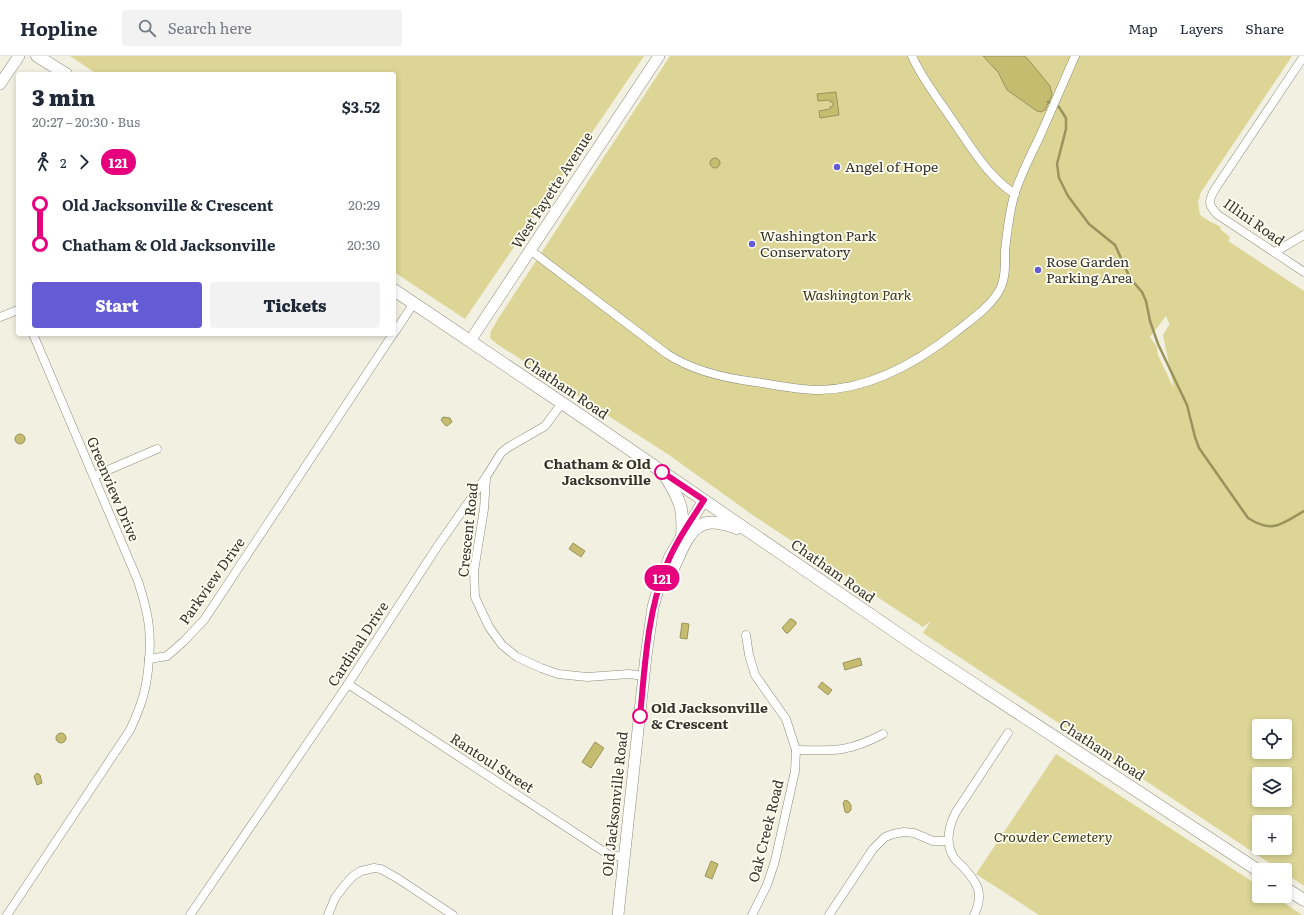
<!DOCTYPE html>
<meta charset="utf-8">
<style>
:root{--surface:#fff;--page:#f2f2f3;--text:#1f2937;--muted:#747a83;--line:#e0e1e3;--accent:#655bd4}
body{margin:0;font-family:Literata,serif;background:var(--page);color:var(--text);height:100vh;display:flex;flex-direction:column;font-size:15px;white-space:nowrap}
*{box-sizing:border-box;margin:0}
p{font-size:13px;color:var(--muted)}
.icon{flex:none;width:22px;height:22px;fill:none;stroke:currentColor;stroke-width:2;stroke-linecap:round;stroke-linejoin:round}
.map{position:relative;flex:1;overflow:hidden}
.side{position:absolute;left:16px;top:16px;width:380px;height:264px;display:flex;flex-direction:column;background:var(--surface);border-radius:4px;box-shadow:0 2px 6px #0003}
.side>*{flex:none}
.badge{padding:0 8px;border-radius:13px;font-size:14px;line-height:26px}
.buttons{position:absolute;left:1252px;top:663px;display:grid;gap:8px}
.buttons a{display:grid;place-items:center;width:40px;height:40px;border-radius:4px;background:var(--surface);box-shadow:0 2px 6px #0003;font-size:20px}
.map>.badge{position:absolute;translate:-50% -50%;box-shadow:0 0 0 2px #fff}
.legs{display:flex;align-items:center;gap:6px;height:44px;padding:0 16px;font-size:13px}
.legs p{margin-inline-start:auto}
.headline{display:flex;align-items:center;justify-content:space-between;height:68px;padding:0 16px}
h1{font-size:22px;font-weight:800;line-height:30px}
.action{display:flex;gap:8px;margin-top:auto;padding:8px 16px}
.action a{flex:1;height:46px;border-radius:4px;background:var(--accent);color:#fff;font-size:16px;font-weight:800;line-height:46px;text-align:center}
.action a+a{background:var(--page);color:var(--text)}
ul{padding:0 16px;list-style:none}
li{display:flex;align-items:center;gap:14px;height:40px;font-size:15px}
li i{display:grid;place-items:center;width:6px;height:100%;margin:0 5px;background:currentColor}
li i::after{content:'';width:10px;height:10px;margin:-5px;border:3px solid;border-radius:50%;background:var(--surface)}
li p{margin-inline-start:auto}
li:first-child i{background:linear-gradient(#0000 50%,currentColor 0)}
li:last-child i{background:linear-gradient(currentColor 50%,#0000 0)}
header{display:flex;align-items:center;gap:24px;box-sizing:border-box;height:56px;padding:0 20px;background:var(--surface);border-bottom:1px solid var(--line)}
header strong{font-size:19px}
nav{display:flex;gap:22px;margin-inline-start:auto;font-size:14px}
.search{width:280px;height:36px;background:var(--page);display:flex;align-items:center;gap:10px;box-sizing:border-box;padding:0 14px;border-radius:4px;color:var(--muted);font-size:15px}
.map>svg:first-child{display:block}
.green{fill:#dcd595;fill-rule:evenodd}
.water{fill:#c5bc70;stroke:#9a935c}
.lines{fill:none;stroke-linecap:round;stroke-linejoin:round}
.stream{stroke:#9a935c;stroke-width:2.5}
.minor-casing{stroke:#8e8c7d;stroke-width:9}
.tertiary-casing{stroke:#8e8c7d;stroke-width:12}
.secondary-casing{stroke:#8e8c7d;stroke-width:13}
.minor{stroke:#fff;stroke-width:8}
.tertiary{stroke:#fff;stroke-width:11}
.secondary{stroke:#fff;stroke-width:12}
.line-1-casing{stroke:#fff;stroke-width:9}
.line-1{stroke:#e6007e;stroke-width:6}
.poi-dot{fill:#655bd4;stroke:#fffef0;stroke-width:1.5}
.stop-1-dot{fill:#fff;stroke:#e6007e;stroke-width:2}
.labels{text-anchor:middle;stroke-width:3.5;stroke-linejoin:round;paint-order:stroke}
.poi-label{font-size:14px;fill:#34332d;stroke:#fffef0;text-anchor:start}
.street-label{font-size:14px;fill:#34332d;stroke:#fffef0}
.park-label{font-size:14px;font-style:italic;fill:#3a3614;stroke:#fffef0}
.stop-label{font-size:14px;font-weight:bold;fill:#34332d;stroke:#fffef0;text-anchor:end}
</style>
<header>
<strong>Hopline</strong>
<div class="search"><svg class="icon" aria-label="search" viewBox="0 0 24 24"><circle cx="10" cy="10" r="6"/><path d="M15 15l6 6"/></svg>Search here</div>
<nav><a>Map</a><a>Layers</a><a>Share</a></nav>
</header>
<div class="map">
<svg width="1304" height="859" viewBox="0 0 1304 859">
<rect width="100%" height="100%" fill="#f2f0e0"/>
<g class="green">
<polygon points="70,0 644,0 465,263 394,216 394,18 97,18"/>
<path d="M670,0H1292L1201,136L1198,146L1200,159L1209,165L1221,171L1220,173L1230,181L1228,185L1304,235V830L1285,817V814H1280L923,577L931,565L923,571L754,460L669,399L497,288L490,282L491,275L498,263ZM1166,260L1169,267H1170L1163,279L1174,333L1158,299L1157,291L1150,281ZM1259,670H1285V696H1259ZM1259,718H1285V744H1259ZM1259,766H1285V792H1259Z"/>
<polygon points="1056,698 1259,830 1259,840 1274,840 1302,859 1039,859 976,818"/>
</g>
<g class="water">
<polygon points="983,0 1024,0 1027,2 1050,30 1052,39 1045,54 1041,56 1037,55 1007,34 998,16"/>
<polygon points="836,36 839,59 820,62 819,55 830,53 830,51 833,50 833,46 830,46 830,44 818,45 817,38"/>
<circle cx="715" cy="107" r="5"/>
<polygon points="443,361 450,362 452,366 447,370 445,369 441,364"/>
<circle cx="20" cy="383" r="5"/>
<polygon points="573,487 585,495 581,501 569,493"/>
<polygon points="790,563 792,563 796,566 796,568 788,577 786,577 782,572"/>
<polygon points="682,567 689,568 687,583 680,582"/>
<polygon points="860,602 862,609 845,614 843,607"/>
<polygon points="822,626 832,634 828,639 818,631"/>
<circle cx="61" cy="682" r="5"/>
<polygon points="595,686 604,692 591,712 582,706"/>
<polygon points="37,717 40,719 42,727 37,729 34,720"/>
<polygon points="845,744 848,745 851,749 851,754 848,757 845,756 843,747"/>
<polygon points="711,805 718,808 712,823 705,820"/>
</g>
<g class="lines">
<path class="stream" d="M1048,46L1059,51L1066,62V73L1057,108L1059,122L1068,140L1089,168L1115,189L1130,222L1142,236L1146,245L1150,265L1158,288L1187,349L1195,381L1199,392L1248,462C1273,478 1281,468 1304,455"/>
<g class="minor-casing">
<g id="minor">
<path d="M912,0C922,23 939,44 953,65C971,91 988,121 1015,138"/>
<path d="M1304,0L1215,133C1208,145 1208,149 1218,159L1304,216"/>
<path d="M530,194L667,298C693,315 724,322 755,326C776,329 798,334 820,334C871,333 918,306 957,275C972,263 993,249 1001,231C1006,220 1005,207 1005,195C1007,176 1009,158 1014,140C1020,119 1031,99 1040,80C1052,53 1063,27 1075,0"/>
<polyline points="1275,196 1304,179"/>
<polyline points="0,261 18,254"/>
<polyline points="394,277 414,247"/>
<path d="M33,278L138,525C147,553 152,574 149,603"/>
<polyline points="94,420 157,393"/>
<polyline points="486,422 484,453 474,515 475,541 489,571 502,589 517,601 541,612 558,618 587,621 629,618 644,620"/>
<polyline points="746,579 749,599 755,619 786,663 796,694 795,715 775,805 767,829 752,859"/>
<polyline points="348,628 609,799 624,801"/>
<path d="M796,694C834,695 849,696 883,678"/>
<path d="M7,859L130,674C142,648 147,633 149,603L167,600L183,586L204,564L393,278"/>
<polyline points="190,859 348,628 437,491 486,421 501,397 507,392 545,370 562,347"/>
<polyline points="328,859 335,842 344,830 353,820 361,815 374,812 381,813 397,822 453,859"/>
<polyline points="829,859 873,793 885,781 893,778 904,776 914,777 933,785 948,785"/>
<path d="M974,859C985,837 977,826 962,810C959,807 955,804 953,800C945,786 949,769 956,756L1008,677"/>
</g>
</g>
<g class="tertiary-casing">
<g id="tertiary">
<polyline points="0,28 19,0"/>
<polyline points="470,285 659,0"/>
<polyline points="618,859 646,600 653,551 659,530 670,500 704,444"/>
</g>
</g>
<g class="secondary-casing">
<g id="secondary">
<polyline points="37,0 66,18"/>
<polyline points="394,234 568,351 916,590 1259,815"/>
<path d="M666,421C680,444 684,453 682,480"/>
<path d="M659,530C662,527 665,524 668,521C679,506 685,471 707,467C717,465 728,469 737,472"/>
<polyline points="1285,832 1304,844"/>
</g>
</g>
<use href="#minor" class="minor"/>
<use href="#tertiary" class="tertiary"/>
<use href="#secondary" class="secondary"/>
</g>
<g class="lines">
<g class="line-1-casing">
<path id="line-1" d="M640,660C645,611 647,559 665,513C674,488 690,466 704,444L662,416"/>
</g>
<use href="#line-1" class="line-1"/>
</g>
<g class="poi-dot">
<circle cx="837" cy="111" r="4"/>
<circle cx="752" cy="188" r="4"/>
<circle cx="1038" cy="214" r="4"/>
</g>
<g class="stop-1-dot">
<circle cx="662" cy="416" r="7"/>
<circle cx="640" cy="660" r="7"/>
</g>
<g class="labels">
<g class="poi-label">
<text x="845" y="116">Angel of Hope</text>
<text x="760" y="185">Washington Park<tspan x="760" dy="16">Conservatory</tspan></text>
<text x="1046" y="211">Rose Garden<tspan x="1046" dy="16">Parking Area</tspan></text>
</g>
<g class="street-label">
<text transform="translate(552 134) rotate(-57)" y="5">West Fayette Avenue</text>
<text transform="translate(1254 166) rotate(35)" y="5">Illini Road</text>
<text transform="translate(566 332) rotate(34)" y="5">Chatham Road</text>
<text transform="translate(113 433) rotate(67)" y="5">Greenview Drive</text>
<text transform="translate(468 474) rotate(-84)" y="5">Crescent Road</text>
<text transform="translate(833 515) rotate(35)" y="5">Chatham Road</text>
<text transform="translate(212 525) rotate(-55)" y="5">Parkview Drive</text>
<text transform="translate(358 588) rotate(-57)" y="5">Cardinal Drive</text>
<text transform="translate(1102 694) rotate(33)" y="5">Chatham Road</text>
<text transform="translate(492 707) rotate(33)" y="5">Rantoul Street</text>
<text transform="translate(615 748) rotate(-84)" y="5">Old Jacksonville Road</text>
<text transform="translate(766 775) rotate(-76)" y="5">Oak Creek Road</text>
</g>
<g class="park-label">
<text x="857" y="244">Washington Park</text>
<text x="1053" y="786">Crowder Cemetery</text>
</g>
<g class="stop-label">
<text x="651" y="413">Chatham &amp; Old<tspan x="651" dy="16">Jacksonville</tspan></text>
<text x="651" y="657" text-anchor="start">Old Jacksonville<tspan x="651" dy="16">&amp; Crescent</tspan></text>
</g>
</g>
</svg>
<div class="buttons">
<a><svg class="icon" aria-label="locate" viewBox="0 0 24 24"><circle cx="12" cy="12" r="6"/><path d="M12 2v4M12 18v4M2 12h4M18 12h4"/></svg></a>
<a><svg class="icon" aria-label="layers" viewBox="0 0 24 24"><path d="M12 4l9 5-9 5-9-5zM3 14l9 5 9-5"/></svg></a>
<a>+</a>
<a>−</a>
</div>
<b class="badge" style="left:662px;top:522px;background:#e6007e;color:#fff">121</b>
<section class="side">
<div class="headline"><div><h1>3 min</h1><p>20:27 – 20:30 · Bus</p></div><b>$3.52</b></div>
<div class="legs"><svg class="icon" aria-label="walk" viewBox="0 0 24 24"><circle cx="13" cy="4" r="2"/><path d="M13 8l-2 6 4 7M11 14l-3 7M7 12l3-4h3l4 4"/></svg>2<svg class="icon" aria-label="forward" viewBox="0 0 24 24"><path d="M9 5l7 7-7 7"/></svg><b class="badge" style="background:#e6007e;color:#fff">121</b></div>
<ul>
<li><i style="color:#e6007e"></i><b>Old Jacksonville &amp; Crescent</b><p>20:29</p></li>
<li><i style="color:#e6007e"></i><b>Chatham &amp; Old Jacksonville</b><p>20:30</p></li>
</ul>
<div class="action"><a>Start</a><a>Tickets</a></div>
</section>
</div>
